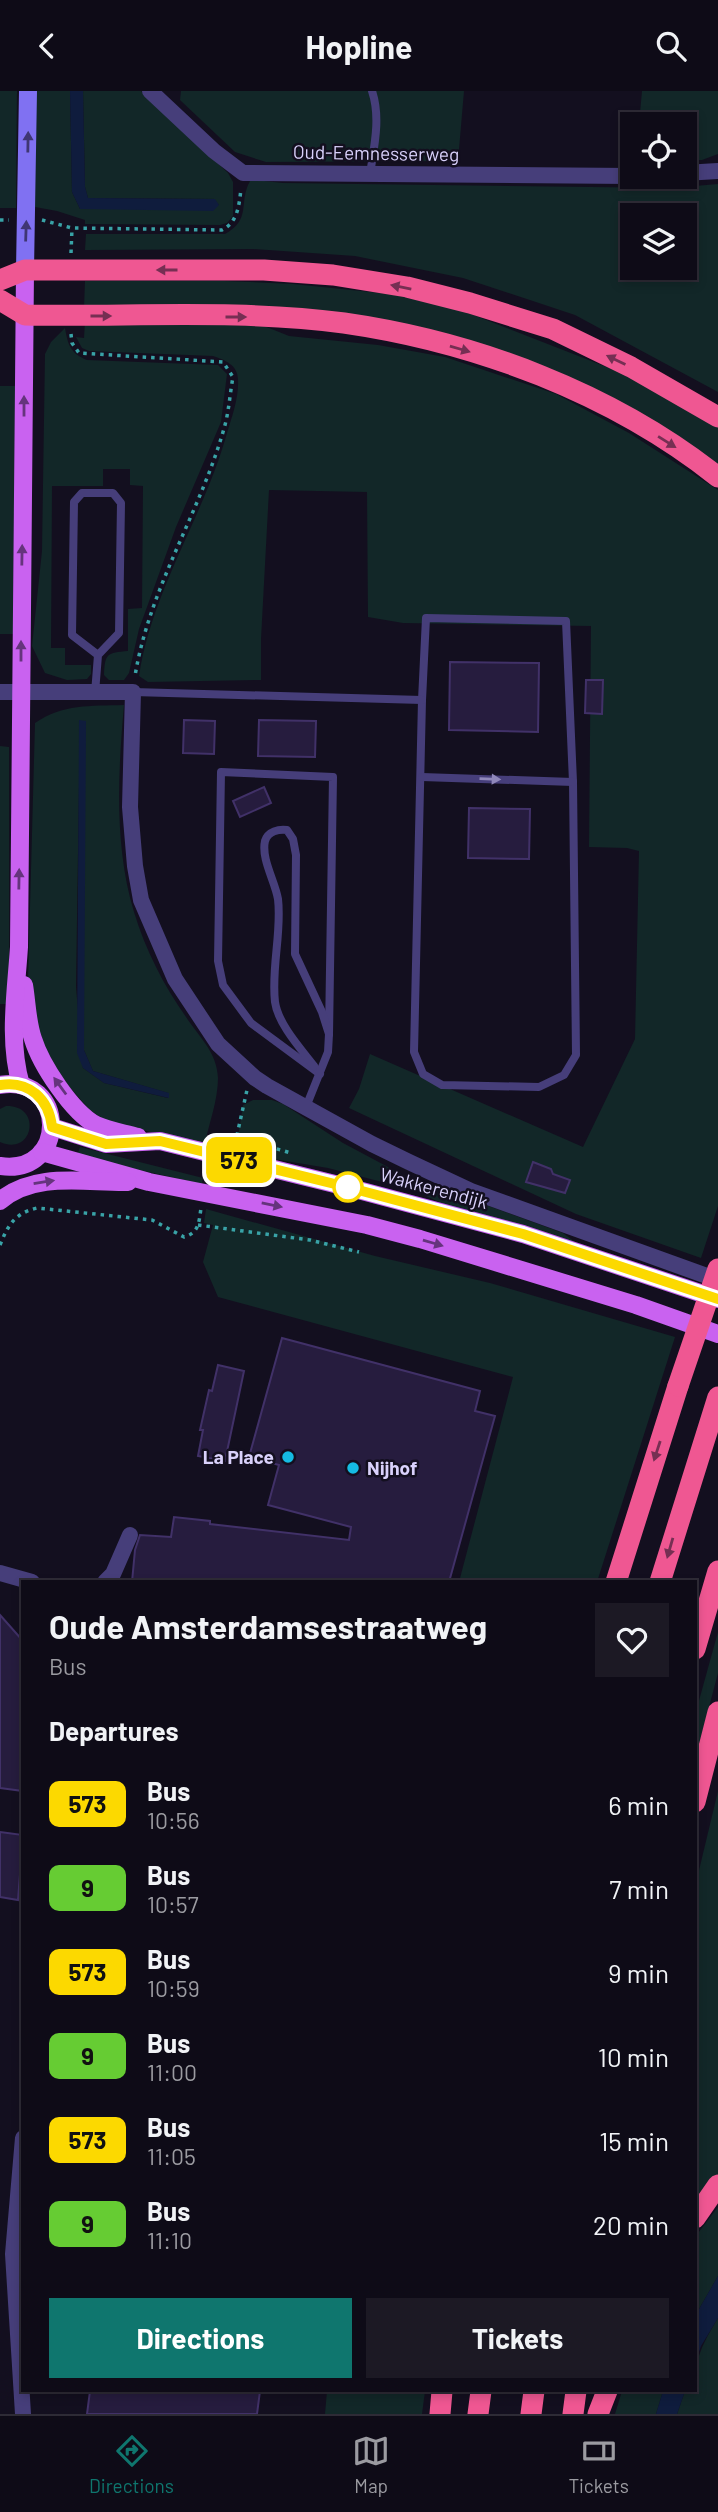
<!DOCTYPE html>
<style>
:root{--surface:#0e0b17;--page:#1c1924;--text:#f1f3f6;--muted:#9b9ba1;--line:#2e2b36;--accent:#0f766e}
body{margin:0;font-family:Barlow,sans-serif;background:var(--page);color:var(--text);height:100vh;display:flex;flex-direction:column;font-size:26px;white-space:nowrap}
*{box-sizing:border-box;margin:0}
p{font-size:23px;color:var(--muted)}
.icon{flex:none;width:38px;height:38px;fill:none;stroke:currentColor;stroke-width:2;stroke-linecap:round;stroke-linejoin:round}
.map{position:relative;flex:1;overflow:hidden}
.drawer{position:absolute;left:21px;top:1489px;width:676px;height:812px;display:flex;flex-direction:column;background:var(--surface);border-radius:0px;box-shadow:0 4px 10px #0003,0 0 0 2px var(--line)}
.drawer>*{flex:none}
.badge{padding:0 14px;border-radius:10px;font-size:24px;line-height:46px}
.buttons{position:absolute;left:620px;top:21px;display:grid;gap:14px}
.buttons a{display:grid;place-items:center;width:77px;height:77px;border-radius:0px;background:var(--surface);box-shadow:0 4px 10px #0003,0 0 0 2px var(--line);font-size:35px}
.map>.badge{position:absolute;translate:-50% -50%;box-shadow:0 0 0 4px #fff}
h2{padding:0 28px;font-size:26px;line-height:63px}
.round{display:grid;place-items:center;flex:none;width:74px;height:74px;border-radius:0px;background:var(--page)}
.head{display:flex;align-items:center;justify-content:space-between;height:119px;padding:0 28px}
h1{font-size:33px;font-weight:700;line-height:52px}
.primary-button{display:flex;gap:14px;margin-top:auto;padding:14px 28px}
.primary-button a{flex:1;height:80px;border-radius:0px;background:var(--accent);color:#fff;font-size:28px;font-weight:700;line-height:80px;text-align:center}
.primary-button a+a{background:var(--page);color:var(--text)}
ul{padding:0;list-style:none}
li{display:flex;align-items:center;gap:21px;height:84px;padding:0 28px}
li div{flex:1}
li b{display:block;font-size:26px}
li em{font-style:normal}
li .badge{min-width:77px;font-weight:700;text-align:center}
header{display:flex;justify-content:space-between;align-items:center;height:91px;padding:0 28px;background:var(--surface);font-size:32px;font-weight:700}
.menu{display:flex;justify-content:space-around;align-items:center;height:98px;border-top:2px solid var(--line);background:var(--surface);font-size:19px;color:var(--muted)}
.menu a{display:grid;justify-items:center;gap:4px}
.menu .active{color:var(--accent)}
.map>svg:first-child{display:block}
.green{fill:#122728;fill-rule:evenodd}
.water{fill:#0f1c3d}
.building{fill:#261c3e;stroke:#413168;stroke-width:2}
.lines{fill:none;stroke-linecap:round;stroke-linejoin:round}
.path{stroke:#39a3a7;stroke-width:3.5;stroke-dasharray:3.5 5;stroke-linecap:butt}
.lane{stroke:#463e7a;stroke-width:8}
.street{stroke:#463e7a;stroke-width:16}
.secondary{stroke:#8071f2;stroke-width:18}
.primary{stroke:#c962f0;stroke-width:18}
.highway{stroke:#ef5792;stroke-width:21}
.highway-bridge{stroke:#ef5792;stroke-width:21}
.oneway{fill:#3f3673}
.oneway2{fill:#762f53}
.oneway3{fill:#65347d}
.oneway4{fill:#9088ba}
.line-casing{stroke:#fff;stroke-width:16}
.line{stroke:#fcd900;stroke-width:10}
.stop-dot{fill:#fff;stroke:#fcd900;stroke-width:3.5}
.poi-dot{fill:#15bbe2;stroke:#130f1f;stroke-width:2.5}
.labels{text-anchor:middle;stroke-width:5;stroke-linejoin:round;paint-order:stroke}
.street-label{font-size:19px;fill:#d9d1fb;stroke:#130f1f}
.poi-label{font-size:19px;font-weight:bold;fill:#d9d1fb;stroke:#130f1f;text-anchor:end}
</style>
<header><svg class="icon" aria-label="back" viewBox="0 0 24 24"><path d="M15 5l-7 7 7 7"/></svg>Hopline<svg class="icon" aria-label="search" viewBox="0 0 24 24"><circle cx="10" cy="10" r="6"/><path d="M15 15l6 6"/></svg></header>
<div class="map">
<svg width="718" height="2323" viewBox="0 0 718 2323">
<rect width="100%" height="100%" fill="#130f1f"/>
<g class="green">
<polygon points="0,0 17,0 16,117 0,117"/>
<polygon points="36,0 70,0 72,101 80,118 219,114 214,108 88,107 85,96 83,0 141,0 228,82 233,91 233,125 227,132 220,134 85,133 85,129 57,120 35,116"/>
<polygon points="181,0 464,0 458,70 266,71 235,61 180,9"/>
<polygon points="642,0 718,0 718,63 702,69 684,69 684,33 639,33"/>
<path d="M255,89L283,92L672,97L718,93V301L575,224L463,187L355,165L253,158L85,159L86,143H225C252,128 238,112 250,90ZM632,124H684V177H632Z"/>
<polygon points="85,190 225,190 293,193 390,203 458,218 663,298 718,336 718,375 453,248 84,217"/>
<path d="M85,230L264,235L289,245L378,254L445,266L556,303L629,342L718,399V1115L701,1167L576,1123L349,1017L359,998L370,963L583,1056L635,948L639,760L627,757L589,756L591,535L403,532L368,526L367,401L269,399L261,548V589L148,591L139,585C152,499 204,425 227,342C232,326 239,306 238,289C238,274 225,269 213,265L89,260L82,257L76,246L84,247Z"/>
<path d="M65,237C68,254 70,262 87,269L218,274L227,283L221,331L176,436L139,538L129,582L124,589H109L104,584C105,562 107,562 128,560V518L142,517L143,395L130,394V378H103V395H52L51,557H65V574H91V583L87,588L67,589L45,582L32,555L42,460L45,263L51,251Z"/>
<polygon points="0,295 15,295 13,543 0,543"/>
<path d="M124,614C118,682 114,755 134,821C145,858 164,895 186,926C199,946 217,961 218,987C218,1009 209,1033 204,1055L104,1029L89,1018L66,992L42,953L28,890L35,632C63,613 90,615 124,614ZM80,629L84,959L93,980L168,1002V1007L104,992L83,977L76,896Z"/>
<polygon points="0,655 9,656 9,913 0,913"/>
<polygon points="253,1009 272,1009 283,1013 343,1052 403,1084 563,1142 575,1151 461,1121 413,1099 328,1077 238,1062 238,1046 243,1014"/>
<path d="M6,1015C43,1014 33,1066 0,1051V1018Z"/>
<polygon points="80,1056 203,1087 202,1093 77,1065"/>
<polygon points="206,1118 375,1165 490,1192 675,1246 597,1491 459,1491 513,1286 218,1206 203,1171 213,1134 204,1132"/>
<polygon points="718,1541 718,1582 695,1669 695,1624"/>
<polygon points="718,1700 718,2083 695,2111 695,1796"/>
<polygon points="718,2116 718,2185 695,2225 695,2146"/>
<path d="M718,2227V2323H677L685,2300H695C695,2266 701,2256 718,2227Z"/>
<polygon points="327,2300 425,2300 422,2323 325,2323"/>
<polygon points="622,2300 663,2300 656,2323 615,2323"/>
</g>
<g class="water">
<polygon points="70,0 83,0 85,96 88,107 215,108 219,114 213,120 80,118 72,101"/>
<polygon points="79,629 86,630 84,959 93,980 169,1002 169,1007 104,992 83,977 77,962"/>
<polygon points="718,2185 718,2227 701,2255 695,2273 695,2225"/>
<polygon points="663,2300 685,2300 677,2323 656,2323"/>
</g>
<g class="building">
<polygon points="450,571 539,572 538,641 449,639"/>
<polygon points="586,589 603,589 602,623 585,622"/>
<polygon points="184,629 215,630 214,663 183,662"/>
<polygon points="259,629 316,630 315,666 258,665"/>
<polygon points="264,696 271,712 240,726 233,710"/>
<polygon points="469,717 530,718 529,768 468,767"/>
<polygon points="533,1071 551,1078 553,1083 570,1089 565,1102 526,1091"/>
<polygon points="282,1247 480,1300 475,1320 495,1325 449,1491 132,1491 135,1459 140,1444 171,1446 174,1426 210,1430 210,1433 349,1449 351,1436 268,1414 279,1374 249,1366"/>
<polygon points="218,1274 244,1280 225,1370 198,1365 203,1339 200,1339 209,1299 212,1300"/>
<polygon points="0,1524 23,1550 23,1700 0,1697"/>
<polygon points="0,1741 23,1744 18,1809 0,1806"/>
<polygon points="90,2300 260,2300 257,2323 87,2323"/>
</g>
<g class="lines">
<g class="path">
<polyline points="0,129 9,129"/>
<path d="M42,129L72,137L222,139C238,131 239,114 241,98"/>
<polyline points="71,162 72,137"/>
<path d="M71,243L72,252L79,262L223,271L233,286C230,302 229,319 225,334C201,421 150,494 135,585"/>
<polyline points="236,1046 291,1062"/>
<polyline points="235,1053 247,999"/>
<polyline points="198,1134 310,1149 359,1161"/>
<path d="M0,1154C8,1134 15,1122 37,1117L152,1129L184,1146C199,1142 199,1131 201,1117"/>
</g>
<g class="lane">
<path d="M370,83C374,56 381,27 372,0"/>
<polygon points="426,527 566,530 573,691 576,964 564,984 539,996 442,994 423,983 414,961 422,609"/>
<polyline points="133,601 422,609"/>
<polyline points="95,602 98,564 119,542 121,412 113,402 82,402 74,411 72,544 98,564"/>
<polyline points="422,686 573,691"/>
<polyline points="320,983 251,932 223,894 218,870 221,681 333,686 329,943"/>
<path d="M306,1016L328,961L329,943L322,921L295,863L296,764L293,748L287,739C279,738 268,740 265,750C261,768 275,790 278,808C282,841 271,877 275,911C278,933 301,958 314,975"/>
</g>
<g class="street">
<polyline points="150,0 214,60 243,82 632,85"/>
<polyline points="684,82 718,80"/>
<polyline points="0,601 133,601 130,716 135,775 141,809 175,888 218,953 255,987 267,995 372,1053 409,1071 471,1100 718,1189"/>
<polyline points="0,1482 32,1491"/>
<polyline points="105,1491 113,1483 130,1444"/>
<polyline points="23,2047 13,2163 23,2323"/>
</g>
<polyline class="secondary" points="25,179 28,0"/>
<g class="primary">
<path d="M24,894C27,912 27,931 33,948C41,974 72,1021 96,1034C109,1040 124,1042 138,1046"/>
<path d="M0,994C67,982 69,1085 0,1075"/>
<path d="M21,994C8,950 16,902 19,856L25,179"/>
<polyline points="52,1036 106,1053 160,1050 347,1096 523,1143 718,1208"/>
<polyline points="42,1061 149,1091 367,1134 420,1148 636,1214 718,1243"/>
<path d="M0,1110C35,1080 86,1092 128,1091"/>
</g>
<g class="highway">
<polyline points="0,189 25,179 264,179 333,184 407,196 470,212 553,238 631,276 718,326"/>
<path d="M0,209L25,224C129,226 241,218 344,232C476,251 612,302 718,386"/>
<polyline points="616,1491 678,1295"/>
<polyline points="660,1491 718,1306"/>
<polyline points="695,1558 718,1480"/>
<polyline points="695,1711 718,1621"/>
<polyline points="695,2127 718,2094"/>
<polyline points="440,2323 442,2300"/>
<polyline points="478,2323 481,2300"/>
<polyline points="531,2323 534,2300"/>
<polyline points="573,2323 576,2300"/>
<polyline points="598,2323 607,2300"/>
</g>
<polyline class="highway-bridge" points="678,1295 718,1178"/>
</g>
<defs><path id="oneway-solid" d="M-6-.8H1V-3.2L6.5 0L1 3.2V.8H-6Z" transform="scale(1.75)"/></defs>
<g class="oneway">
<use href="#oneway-solid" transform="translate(28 51) rotate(-89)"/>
<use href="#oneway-solid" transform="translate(26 140) rotate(-88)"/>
</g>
<g class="oneway2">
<use href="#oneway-solid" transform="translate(167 179) rotate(-180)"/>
<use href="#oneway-solid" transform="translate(401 196) rotate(-169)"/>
<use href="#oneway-solid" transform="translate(101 225)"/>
<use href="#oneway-solid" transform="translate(236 226)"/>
<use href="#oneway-solid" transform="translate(460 258) rotate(16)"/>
<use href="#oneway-solid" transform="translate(616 269) rotate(-154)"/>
<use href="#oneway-solid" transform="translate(667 351) rotate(32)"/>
<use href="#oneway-solid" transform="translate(657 1360) rotate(108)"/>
<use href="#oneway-solid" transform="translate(670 1457) rotate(106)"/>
</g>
<g class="oneway3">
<use href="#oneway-solid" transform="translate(24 315) rotate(-90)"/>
<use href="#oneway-solid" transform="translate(22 464) rotate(-89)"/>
<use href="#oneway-solid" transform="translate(21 560) rotate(-90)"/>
<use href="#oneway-solid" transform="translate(19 788) rotate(-89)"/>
<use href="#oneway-solid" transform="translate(60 995) rotate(-126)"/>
<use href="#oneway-solid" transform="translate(44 1091) rotate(-9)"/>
<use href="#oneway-solid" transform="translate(272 1114) rotate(11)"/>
<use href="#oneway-solid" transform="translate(433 1152) rotate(16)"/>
</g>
<use class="oneway4" href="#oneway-solid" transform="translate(490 688) rotate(2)"/>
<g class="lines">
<g class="line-casing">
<path id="line" d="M0,994C29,989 49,1008 52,1036L106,1053L160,1050L347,1096L523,1143L718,1208"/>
</g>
<use href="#line" class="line"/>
</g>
<circle class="stop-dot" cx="348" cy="1096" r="14"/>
<g class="poi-dot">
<circle cx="288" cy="1366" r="7"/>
<circle cx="353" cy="1377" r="7"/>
</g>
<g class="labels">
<g class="street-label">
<text transform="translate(376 62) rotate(1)" y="7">Oud-Eemnesserweg</text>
<text transform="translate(434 1097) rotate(15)" y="7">Wakkerendijk</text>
</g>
<g class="poi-label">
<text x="274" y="1373">La Place</text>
<text x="367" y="1384" text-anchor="start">Nijhof</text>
</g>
</g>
</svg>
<div class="buttons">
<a><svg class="icon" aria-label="locate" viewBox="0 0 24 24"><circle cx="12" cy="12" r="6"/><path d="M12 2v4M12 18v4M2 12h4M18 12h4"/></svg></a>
<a><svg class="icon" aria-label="layers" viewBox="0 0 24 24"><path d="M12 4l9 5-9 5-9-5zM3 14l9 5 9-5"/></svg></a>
</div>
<b class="badge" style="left:239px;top:1069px;background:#fcd900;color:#111">573</b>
<section class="drawer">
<div class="head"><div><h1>Oude Amsterdamsestraatweg</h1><p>Bus</p></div><a class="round"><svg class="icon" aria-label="heart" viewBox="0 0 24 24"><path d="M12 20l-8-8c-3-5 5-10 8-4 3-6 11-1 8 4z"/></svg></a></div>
<h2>Departures</h2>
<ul>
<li><span class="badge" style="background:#fcd900;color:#111">573</span><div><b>Bus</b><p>10:56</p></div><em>6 min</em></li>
<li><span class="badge" style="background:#6c3;color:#111">9</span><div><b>Bus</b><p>10:57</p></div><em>7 min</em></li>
<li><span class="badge" style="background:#fcd900;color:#111">573</span><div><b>Bus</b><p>10:59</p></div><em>9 min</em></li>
<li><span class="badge" style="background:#6c3;color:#111">9</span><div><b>Bus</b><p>11:00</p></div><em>10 min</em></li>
<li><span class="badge" style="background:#fcd900;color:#111">573</span><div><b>Bus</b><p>11:05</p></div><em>15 min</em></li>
<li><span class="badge" style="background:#6c3;color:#111">9</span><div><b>Bus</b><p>11:10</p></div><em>20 min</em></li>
</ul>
<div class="primary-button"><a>Directions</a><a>Tickets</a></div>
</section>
</div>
<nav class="menu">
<a class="active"><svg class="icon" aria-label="directions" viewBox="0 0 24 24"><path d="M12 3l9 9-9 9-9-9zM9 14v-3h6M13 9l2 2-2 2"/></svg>Directions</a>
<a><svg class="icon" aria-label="map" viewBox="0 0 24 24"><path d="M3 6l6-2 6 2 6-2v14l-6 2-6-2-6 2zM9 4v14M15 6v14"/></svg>Map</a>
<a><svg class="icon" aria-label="tickets" viewBox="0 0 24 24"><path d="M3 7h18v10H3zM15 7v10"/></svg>Tickets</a>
</nav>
